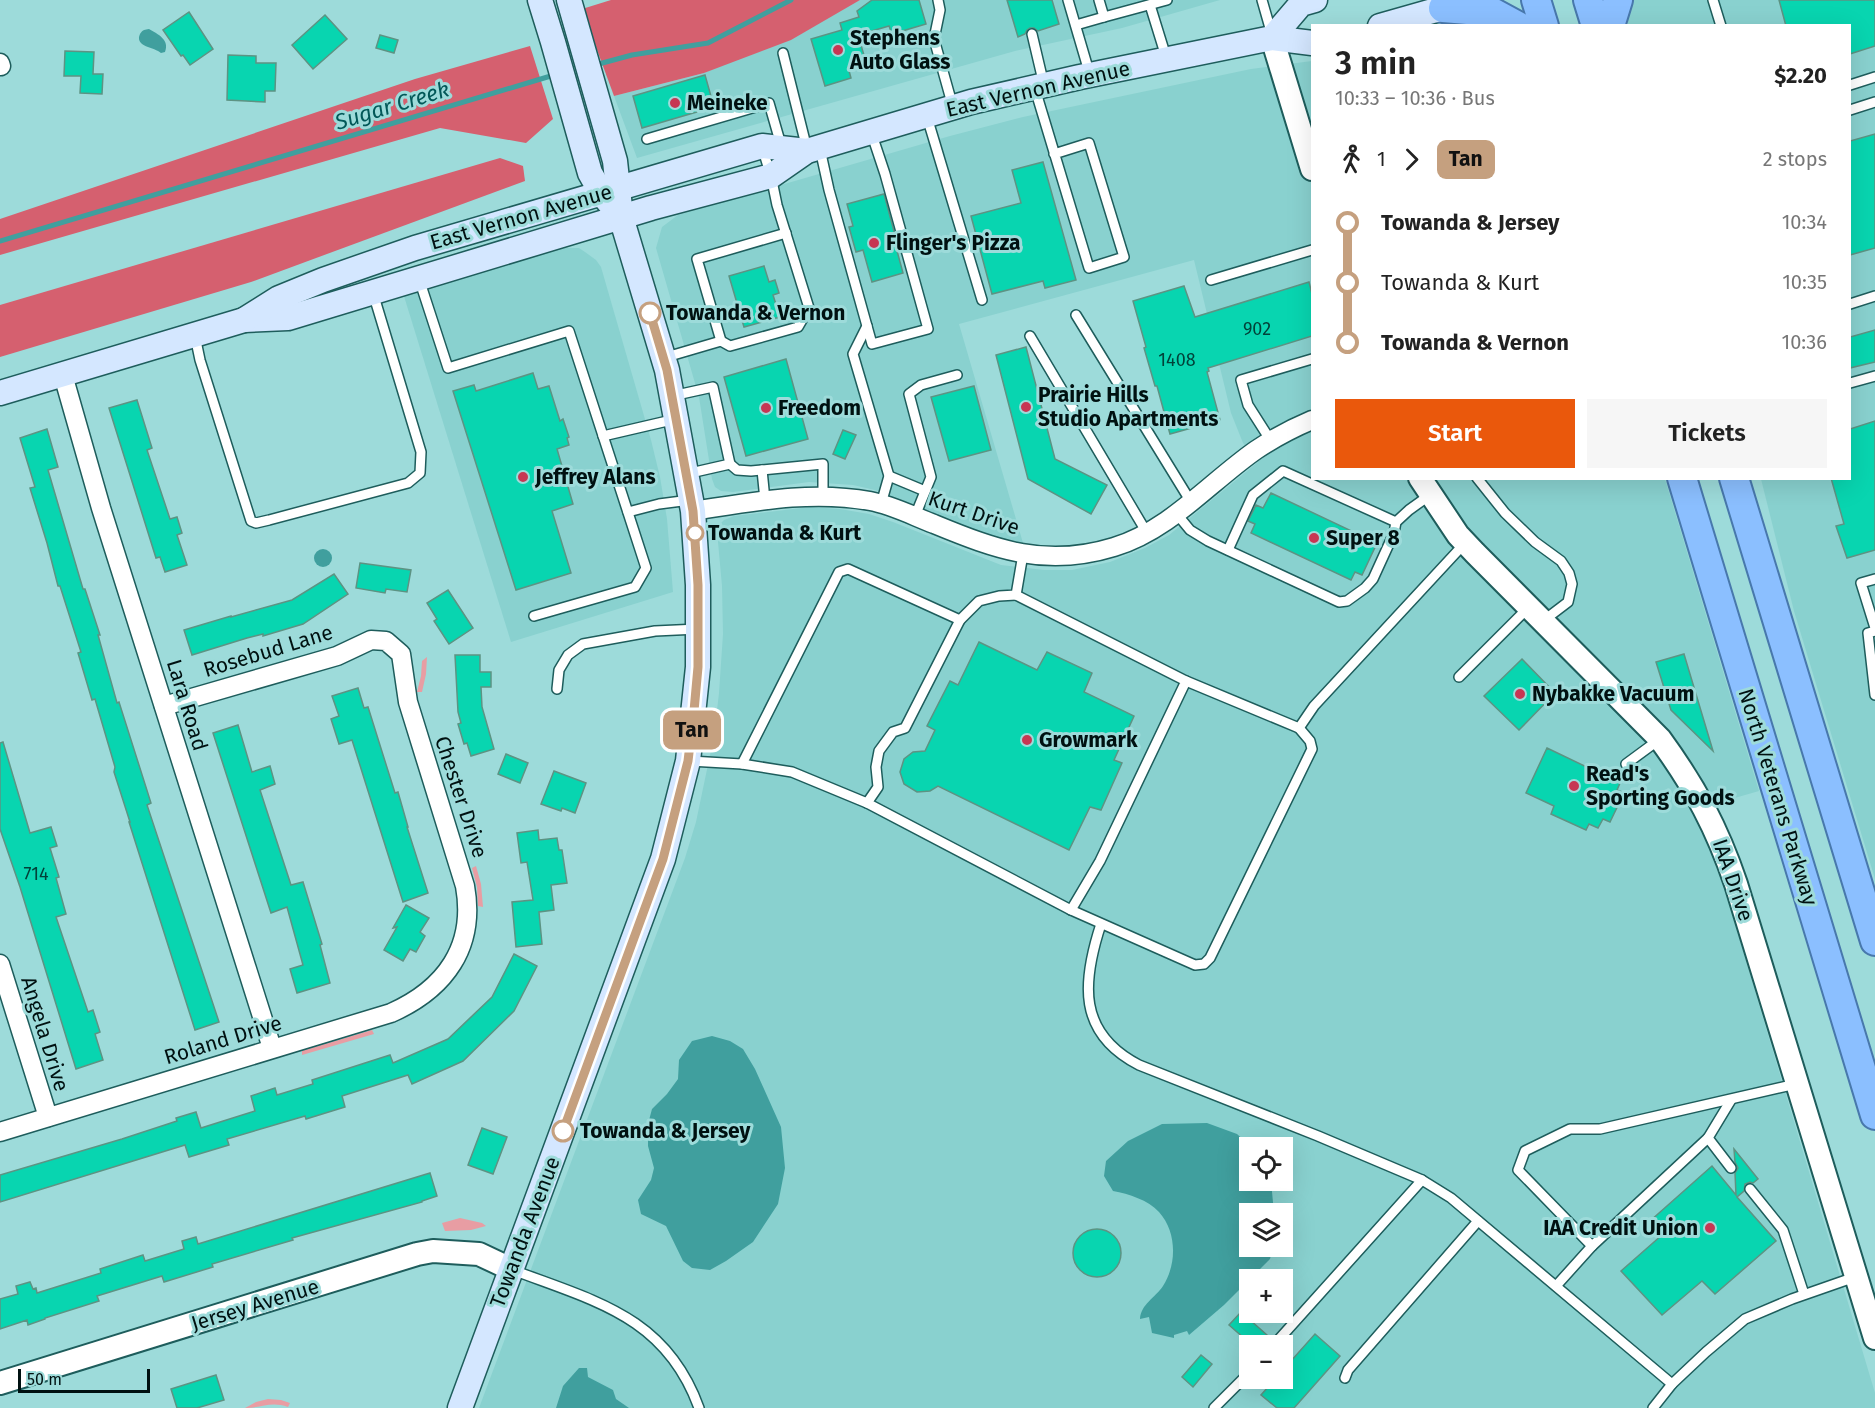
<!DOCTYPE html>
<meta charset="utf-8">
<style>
:root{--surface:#fff;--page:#f6f6f6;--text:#222;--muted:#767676;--accent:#ea580c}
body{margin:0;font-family:"Fira Sans",sans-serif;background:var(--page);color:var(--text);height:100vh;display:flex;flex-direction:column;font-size:22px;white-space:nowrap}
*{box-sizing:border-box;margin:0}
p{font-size:20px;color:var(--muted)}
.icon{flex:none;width:33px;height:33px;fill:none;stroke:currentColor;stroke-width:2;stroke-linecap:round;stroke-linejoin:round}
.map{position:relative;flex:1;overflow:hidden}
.details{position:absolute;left:1311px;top:24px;width:540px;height:456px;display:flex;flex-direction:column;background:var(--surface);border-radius:0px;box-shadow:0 6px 24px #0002}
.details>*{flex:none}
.badge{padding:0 12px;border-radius:9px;font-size:21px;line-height:39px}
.tools{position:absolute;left:1239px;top:1137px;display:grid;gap:12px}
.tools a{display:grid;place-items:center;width:54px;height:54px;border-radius:0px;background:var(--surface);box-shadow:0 6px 24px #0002;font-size:30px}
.scale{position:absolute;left:18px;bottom:15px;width:132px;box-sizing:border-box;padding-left:6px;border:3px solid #011;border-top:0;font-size:16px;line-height:21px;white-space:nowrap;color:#011;-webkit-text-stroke:4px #9ddbda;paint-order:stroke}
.map>.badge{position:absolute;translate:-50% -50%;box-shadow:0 0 0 3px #fff}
.legs{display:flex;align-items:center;gap:9px;height:66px;padding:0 24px;font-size:20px}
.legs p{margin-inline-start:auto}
.head{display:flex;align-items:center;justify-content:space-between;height:102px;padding:0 24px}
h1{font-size:33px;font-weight:600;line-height:45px}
.action{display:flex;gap:12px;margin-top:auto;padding:12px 24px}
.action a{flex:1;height:69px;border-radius:0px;background:var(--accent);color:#fff;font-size:24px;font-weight:600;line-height:69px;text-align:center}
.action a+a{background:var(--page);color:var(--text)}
ul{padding:0 24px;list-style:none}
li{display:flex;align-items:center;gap:21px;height:60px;font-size:22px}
li i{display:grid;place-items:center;width:9px;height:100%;margin:0 8px;background:currentColor}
li i::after{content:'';width:15px;height:15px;margin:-8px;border:4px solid;border-radius:50%;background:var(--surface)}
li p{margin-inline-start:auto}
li:first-child i{background:linear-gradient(#0000 50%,currentColor 0)}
li:last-child i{background:linear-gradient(currentColor 50%,#0000 0)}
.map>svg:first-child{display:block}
.built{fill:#89d1cf;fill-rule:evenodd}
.green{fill:#e89da3}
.forest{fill:#d5606f}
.water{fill:#409f9e}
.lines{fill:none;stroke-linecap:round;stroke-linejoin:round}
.stream{stroke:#409f9e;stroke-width:5}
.building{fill:#08d5b0;stroke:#5d9383;stroke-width:1.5}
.service-casing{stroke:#1e5d5c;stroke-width:12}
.minor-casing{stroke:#1e5d5c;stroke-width:21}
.tertiary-casing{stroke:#1e5d5c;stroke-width:26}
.secondary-casing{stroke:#1e5d5c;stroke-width:27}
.trunk-casing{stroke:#4878ac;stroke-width:32}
.service{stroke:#fff;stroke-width:9}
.minor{stroke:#fff;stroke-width:18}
.tertiary{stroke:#fff;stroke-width:22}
.secondary{stroke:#d4e7ff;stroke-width:24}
.trunk{stroke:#8bbfff;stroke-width:28}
.line-1-casing{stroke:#fff;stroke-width:14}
.line-1{stroke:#c5a07f;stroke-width:9}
.poi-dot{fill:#c73653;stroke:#9ddbda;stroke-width:2}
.stop-1-dot{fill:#fff;stroke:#c5a07f;stroke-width:3}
.labels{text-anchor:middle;stroke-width:6;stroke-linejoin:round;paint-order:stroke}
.number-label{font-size:18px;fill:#024239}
.poi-label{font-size:21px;font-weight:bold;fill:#011;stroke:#9ddbda;text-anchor:start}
.street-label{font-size:21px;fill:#011;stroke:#9ddbda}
.stop-label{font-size:21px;font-weight:bold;fill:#011;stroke:#9ddbda;text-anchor:start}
.water-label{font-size:22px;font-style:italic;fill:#025858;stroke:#9ddbda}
</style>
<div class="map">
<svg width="1875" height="1408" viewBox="0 0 1875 1408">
<rect width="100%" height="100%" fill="#9ddbda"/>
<g class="built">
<polygon points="860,0 1220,0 1122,28 1015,51 637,158 614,96 704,73"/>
<polygon points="1631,0 1875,0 1875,879 1794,611 1761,479 1850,478 1850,26 1628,26 1628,9"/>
<path d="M1312,61V478L1665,479L1759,791L1693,810L1718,867L1875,1393V1408H479L685,858L696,822L714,736L719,693L723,634L722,586L717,531L720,524L724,520L734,516L810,507L840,509L869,514L893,522L1001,565L1044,570H1072L1110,562L1145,548L1169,535L1258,462L1243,443L1231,413L1194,260L959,324L1023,543L1007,541L989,536L875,490L853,485L809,482L733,492L721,491L715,487L712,479L699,397L656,248L662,227L678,215L950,136L1023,117L1251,69ZM1250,1148H1282V1180H1250ZM1250,1214H1282V1246H1250ZM1250,1280H1282V1312H1250ZM1250,1346H1282V1378H1250Z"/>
<polygon points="564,248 579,248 585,252 596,260 601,267 651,440 660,477 667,519 673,592 511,642 403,293"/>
</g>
<g class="green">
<polygon points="427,657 426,674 422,692 417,692 421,676 422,661"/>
<polygon points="476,866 481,884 483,907 478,906 477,887 472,868"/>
<polygon points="372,1030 374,1034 302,1055 302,1051"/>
<polygon points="460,1218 482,1223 486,1226 471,1230 445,1231 442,1223"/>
<path d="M268,1399L281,1400L290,1403L288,1407C271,1401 261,1408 245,1408L256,1402Z"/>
</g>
<g class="forest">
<polygon points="611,0 860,0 791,40 704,73 614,96 582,9"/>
<polygon points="530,46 553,119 526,143 440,128 0,255 0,219 415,79"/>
<polygon points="500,158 523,166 525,181 251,282 0,357 0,305"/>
</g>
<g class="water">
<path d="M149,29C158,34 170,40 165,52L161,53C155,47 134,47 140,34C143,29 145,30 149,29Z"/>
<circle cx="323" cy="558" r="9"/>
<polygon points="712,1036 730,1041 743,1049 755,1069 781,1127 785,1168 778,1204 753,1242 726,1261 710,1270 692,1268 683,1261 666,1226 641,1214 638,1200 651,1180 654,1168 648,1146 648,1124 652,1109 667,1094 678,1079 679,1060 692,1041"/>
<path d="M1207,1123L1237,1134L1251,1147L1250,1180L1271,1181L1274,1213L1250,1214V1246L1273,1247L1270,1259L1224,1305L1189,1335L1187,1331L1174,1335V1338L1152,1333L1149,1317L1140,1319C1141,1304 1155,1298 1163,1286C1177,1264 1177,1232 1159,1212C1148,1200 1129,1194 1113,1191L1104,1176L1106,1161L1128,1141L1162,1124Z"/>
<polygon points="579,1368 587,1368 588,1377 613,1390 616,1399 629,1408 556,1408 563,1386"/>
</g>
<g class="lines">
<g class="stream">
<polyline points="595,65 632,55 708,43 791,0"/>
<polyline points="0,241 554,75"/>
</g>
</g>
<g class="building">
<polygon points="872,0 919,0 926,24 892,34 889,26 858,35 866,62 848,67 851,78 825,86 811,39 842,30 840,23 859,17 857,11"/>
<polygon points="1007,0 1052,0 1059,24 1038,31 1034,28 1030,28 1027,30 1025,34 1018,37"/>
<polygon points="1779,0 1875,0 1875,46 1850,54 1850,26 1786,26"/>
<polygon points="189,12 213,49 190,65 183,55 181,56 163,30"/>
<polygon points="325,15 347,39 313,69 292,45"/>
<polygon points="380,35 398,40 394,53 376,48"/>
<polygon points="65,51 94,52 93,74 103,74 102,94 80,93 81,76 64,76"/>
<polygon points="228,55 256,56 256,63 276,63 275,91 265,91 265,102 227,100"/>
<polygon points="705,75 714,107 642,128 633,96"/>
<polygon points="1875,134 1875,248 1850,255 1850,141"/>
<polygon points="1043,162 1076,280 1045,288 1043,281 992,294 971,216 1021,203 1012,170"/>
<polygon points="884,194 895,235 893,236 903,273 872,282 863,250 856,252 849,227 853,226 847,204"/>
<polygon points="764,266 769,282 775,280 779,293 773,295 780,317 744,327 729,276"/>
<polygon points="1309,282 1312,294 1312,336 1208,368 1209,371 1207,372 1220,420 1170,434 1157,386 1155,386 1144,348 1146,347 1133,301 1184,286 1195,317"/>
<polygon points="1875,330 1875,362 1850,368 1850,337"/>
<polygon points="1026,347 1055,459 1107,485 1091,514 1028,479 996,355"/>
<polygon points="786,359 808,439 746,456 724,377"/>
<polygon points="533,373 538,389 549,386 560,421 563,419 569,437 567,438 569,445 557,449 573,504 552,511 571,573 516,590 453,391 474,385 476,391"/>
<polygon points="974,386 991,450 949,461 931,397"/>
<polygon points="137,400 152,448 147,450 170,519 177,517 182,533 177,535 187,565 165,572 160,557 156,558 109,408"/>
<polygon points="1875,421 1875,550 1847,558 1836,526 1844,524 1831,478 1850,478 1850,429"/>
<polygon points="47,429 58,467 48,470 83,589 85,589 100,635 98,635 117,703 119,702 151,803 147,805 219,1022 195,1030 129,822 130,822 114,772 115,767 95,699 92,700 78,653 81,652 60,586 58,586 47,543 30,488 35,487 20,438"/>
<polygon points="843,430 856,435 845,459 833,454"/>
<polygon points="1271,493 1377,543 1362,575 1355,572 1351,580 1251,533 1255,524 1248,521 1256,505 1263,508"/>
<polygon points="360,563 411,570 407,592 386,589 385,593 356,588"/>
<polygon points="334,574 348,594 303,624 263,636 263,634 247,638 192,655 184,630 231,616 231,617 292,600"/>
<polygon points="448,590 473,628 449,644 434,621 437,619 427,603"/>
<polygon points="979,642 1037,670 1047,652 1092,673 1084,692 1134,716 1114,760 1122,763 1101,810 1090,807 1069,850 938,786 930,791 917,792 904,784 900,772 904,759 913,752 925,751 935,730 927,726 950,681 958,685"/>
<polygon points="1684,654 1713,751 1671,710 1656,662"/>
<polygon points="455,655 480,655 480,672 491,672 491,687 481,687 482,707 494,749 471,756 467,743 464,744 458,724 461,723 458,712"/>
<polygon points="1522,659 1555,693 1519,730 1484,696"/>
<polygon points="358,688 364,708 368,707 395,793 398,792 408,827 407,827 428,893 403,902 352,740 339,744 331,719 339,716 332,696"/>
<polygon points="238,725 252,772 270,766 275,784 260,790 291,885 303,882 322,944 320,945 330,983 297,993 290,969 303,965 287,907 271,913 213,733"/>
<polygon points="3,742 30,833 51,827 57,846 50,848 59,877 56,878 66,914 56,917 88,1012 93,1010 100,1032 95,1034 103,1060 76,1069 20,887 0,829 0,743"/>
<polygon points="1547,748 1620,783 1617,790 1624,793 1610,822 1603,819 1598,828 1589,824 1586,830 1551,814 1554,806 1526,793"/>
<polygon points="506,754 528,763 520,783 498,774"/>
<polygon points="554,771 586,783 575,813 562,808 561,811 541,804"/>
<polygon points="538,830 539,840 557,838 559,850 562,850 567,883 551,885 554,910 539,912 542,944 516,947 512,902 533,900 527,862 521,863 517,833"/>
<polygon points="406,905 429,918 420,932 425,936 416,952 410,949 403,961 384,950 397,927 393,928"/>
<polygon points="514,954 537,966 514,1011 463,1061 412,1084 408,1075 342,1096 345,1107 306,1119 305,1116 227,1139 229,1145 189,1157 185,1145 0,1202 0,1175 122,1139 177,1121 176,1118 196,1112 201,1128 255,1111 251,1096 275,1088 277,1095 313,1084 312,1080 390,1055 393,1063 448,1039 492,997"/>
<polygon points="482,1128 507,1137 493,1174 468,1165"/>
<polygon points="1734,1149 1758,1179 1753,1183 1750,1182 1745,1184 1744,1191 1737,1197 1776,1241 1715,1294 1702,1281 1662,1315 1621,1271 1662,1235 1650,1221 1712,1166 1736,1195 1735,1173 1738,1168 1735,1162"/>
<polygon points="430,1173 437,1196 422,1201 422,1202 292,1238 293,1240 212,1264 213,1267 164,1282 162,1276 97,1296 99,1301 45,1318 45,1319 28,1325 27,1320 0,1329 0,1299 18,1294 16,1286 30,1282 33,1289 36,1288 37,1293 101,1273 100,1269 143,1255 145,1261 184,1249 182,1241 196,1237 198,1244"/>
<circle cx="1097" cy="1253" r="24"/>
<polygon points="1241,1312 1267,1335 1257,1346 1253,1346 1229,1325"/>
<polygon points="1315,1334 1340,1356 1294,1408 1277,1408 1261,1395 1276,1378 1282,1378 1282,1371"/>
<polygon points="1201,1355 1212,1364 1193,1387 1182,1377"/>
<polygon points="216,1375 224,1400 197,1408 177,1408 171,1389"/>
</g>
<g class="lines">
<g class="service-casing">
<g id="service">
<polyline points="938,0 940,10 934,39 953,107"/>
<polyline points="1068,0 1090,75"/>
<polyline points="1262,0 1272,35"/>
<polyline points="1713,0 1721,26"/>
<polyline points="1150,5 1167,60"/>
<polyline points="1104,17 1167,0"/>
<polyline points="1076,25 1104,17 1099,0"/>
<polyline points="1032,34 1044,85"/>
<polyline points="783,53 807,149"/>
<polyline points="1850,85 1875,77"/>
<polyline points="1035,89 1089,268 1124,257 1089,143 1054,154"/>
<polyline points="1850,110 1875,102"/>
<polyline points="927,117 982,300"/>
<polyline points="647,139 769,103 781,145"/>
<polyline points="820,149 829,190 872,344 928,329 885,174 871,132"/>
<polyline points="419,279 448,368 569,331 646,568 635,587 534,616"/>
<polyline points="1211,280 1312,250"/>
<polyline points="1850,304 1875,296"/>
<polyline points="1076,315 1191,502"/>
<polyline points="867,326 853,354 889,476 881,504"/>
<polyline points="195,336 200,360 251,521 256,523 269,520 408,483 420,473 421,452 373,293"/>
<polyline points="1030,336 1147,533"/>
<polyline points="721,341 697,259 786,233"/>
<polyline points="663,358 721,341 730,346 798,327 809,308 777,205 771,176 762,147"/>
<polyline points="1850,383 1875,376"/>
<polyline points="672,396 713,387 730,464 686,474"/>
<polyline points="603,436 676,419"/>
<polyline points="1271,441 1248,405 1241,380 1312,359"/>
<polyline points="730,464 737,470 751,471 823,464 823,496"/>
<polyline points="762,470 765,500"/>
<polyline points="889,476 925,491"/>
<polyline points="1477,478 1505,513 1535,542 1561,561 1569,573 1572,584 1568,602 1543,621"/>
<polyline points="628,512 659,504 690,500"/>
<polyline points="1176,513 1190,530 1208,541 1339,602 1347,601 1365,588 1373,579 1394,533 1396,522 1409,510 1430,495"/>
<polyline points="915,516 931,477 909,394 921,385 957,375"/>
<polyline points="1228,550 1253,495 1283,471 1396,522"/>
<polyline points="1023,554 1016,595 999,596 979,601 960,620 905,728 893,732 879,751 876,767 878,787 867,803 1071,910 1195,965 1204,964 1210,958 1312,749 1310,741 1299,728"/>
<polyline points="1875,579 1861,583 1875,628"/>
<polyline points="1016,595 1186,681 1100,861 1071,910"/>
<polyline points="1875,631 1868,633 1875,695"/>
<polyline points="1459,677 1528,608"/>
<polyline points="1186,681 1299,728 1314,706 1465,543"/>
<polyline points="557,689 559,670 568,655 583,644 655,631 698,629"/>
<polyline points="690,761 742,764 792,772 867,803"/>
<polyline points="742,764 839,572 848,569 960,620"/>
<polyline points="1626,764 1660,739"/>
<path d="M1101,924C1082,982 1077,1033 1139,1065L1318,1136L1422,1180L1451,1198L1672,1384"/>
<polyline points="1731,1100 1708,1138 1731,1168"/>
<polyline points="1750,1189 1783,1230 1804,1294"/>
<polyline points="1592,1246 1708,1138"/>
<path d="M513,1270C594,1301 666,1316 699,1408"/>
<polyline points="1556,1286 1592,1246 1518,1170 1525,1151 1570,1129 1600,1129 1796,1084"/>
<polyline points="1273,1346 1422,1180"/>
<polyline points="1345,1378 1348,1370 1478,1221"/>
<polyline points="1214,1408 1250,1372"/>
<polyline points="1653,1408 1672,1384 1706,1352 1745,1319 1792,1299 1855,1277"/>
</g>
</g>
<g class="minor-casing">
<g id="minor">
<polyline points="0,63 1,66"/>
<polyline points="63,375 101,508 272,1048"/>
<path d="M693,511C752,502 810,490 870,501C892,505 913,516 934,524C997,550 1046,568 1114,547C1170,530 1210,482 1256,450C1274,438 1293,428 1312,420"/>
<polyline points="0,964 48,1117"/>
<path d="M0,1132L391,1013C445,989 476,947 465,886L408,702L401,654L386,641L371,640L337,656L164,706"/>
</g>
</g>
<g class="tertiary-casing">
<g id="tertiary">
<polyline points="1272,38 1312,169"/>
<path d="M1420,478L1458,535L1475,553L1660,739C1695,787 1717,828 1736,884L1875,1338"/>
<polyline points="0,1383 417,1254 433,1251 479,1254 511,1269"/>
</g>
</g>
<g class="secondary-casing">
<g id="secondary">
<polyline points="540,0 553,42 590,173 602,194 612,206"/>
<polyline points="1380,26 1461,3"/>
<polyline points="1272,38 1301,4 1315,0"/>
<polyline points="244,320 288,318 651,208 771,176 807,151 971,102 1080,77 1272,38 1312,43"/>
<polyline points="0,393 244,320 279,298 323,280 415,248 762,146 807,151"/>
<polyline points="460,1408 663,859 688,761 698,667 698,585 693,511 667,370 621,217 615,161 569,0"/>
</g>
</g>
<g class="trunk-casing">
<g id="trunk">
<polyline points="1536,0 1544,26"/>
<polyline points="1588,0 1596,26"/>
<polyline points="1443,8 1492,12 1518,26"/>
<polyline points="1610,26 1618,0"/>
<polyline points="1682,478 1875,1115"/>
<polyline points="1734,478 1875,941"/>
</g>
</g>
<use href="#service" class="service"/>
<use href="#minor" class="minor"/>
<use href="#tertiary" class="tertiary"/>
<use href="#secondary" class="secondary"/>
<use href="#trunk" class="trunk"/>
</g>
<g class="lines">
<g class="line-1-casing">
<polyline id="line-1" points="563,1131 663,859 688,761 694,711 698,667 698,585 693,511 667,370 650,313"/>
</g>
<use href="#line-1" class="line-1"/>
</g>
<g class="poi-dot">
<circle cx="838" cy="50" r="6"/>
<circle cx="675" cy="103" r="6"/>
<circle cx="874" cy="243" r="6"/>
<circle cx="1026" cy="407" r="6"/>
<circle cx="766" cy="408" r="6"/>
<circle cx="523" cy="477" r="6"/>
<circle cx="1314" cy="538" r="6"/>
<circle cx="1520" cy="694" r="6"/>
<circle cx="1027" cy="740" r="6"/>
<circle cx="1574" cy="786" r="6"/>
<circle cx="1710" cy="1228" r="6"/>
</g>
<g class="stop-1-dot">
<circle cx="650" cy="313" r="10"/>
<circle cx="695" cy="533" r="8"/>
<circle cx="563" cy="1131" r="10"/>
</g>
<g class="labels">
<g class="number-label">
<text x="1257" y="335">902</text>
<text x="1177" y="366">1408</text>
<text x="36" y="880">714</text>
</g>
<g class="poi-label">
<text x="850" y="45">Stephens<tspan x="850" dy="24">Auto Glass</tspan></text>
<text x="687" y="110">Meineke</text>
<text x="886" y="250">Flinger's Pizza</text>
<text x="1038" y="402">Prairie Hills<tspan x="1038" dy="24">Studio Apartments</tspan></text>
<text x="778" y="415">Freedom</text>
<text x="535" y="484">Jeffrey Alans</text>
<text x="1326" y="545">Super 8</text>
<text x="1532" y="701">Nybakke Vacuum</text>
<text x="1039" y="747">Growmark</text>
<text x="1586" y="781">Read's<tspan x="1586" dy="24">Sporting Goods</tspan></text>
<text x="1698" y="1235" text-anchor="end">IAA Credit Union</text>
</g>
<g class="street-label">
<text transform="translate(1038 89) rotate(-13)" y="7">East Vernon Avenue</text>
<text transform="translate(521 217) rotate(-16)" y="7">East Vernon Avenue</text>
<text transform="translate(974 513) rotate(19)" y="7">Kurt Drive</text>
<text transform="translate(268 651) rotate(-17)" y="7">Rosebud Lane</text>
<text transform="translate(187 705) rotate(73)" y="7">Lara Road</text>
<text transform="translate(461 797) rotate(72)" y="7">Chester Drive</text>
<text transform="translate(1778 797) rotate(73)" y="7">North Veterans Parkway</text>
<text transform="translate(1733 880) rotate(71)" y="7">IAA Drive</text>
<text transform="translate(45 1034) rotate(73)" y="7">Angela Drive</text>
<text transform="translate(223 1040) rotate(-17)" y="7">Roland Drive</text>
<text transform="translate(525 1232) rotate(-69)" y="7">Towanda Avenue</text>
<text transform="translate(255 1305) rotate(-17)" y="7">Jersey Avenue</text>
</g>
<g class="stop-label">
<text x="666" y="320">Towanda &amp; Vernon</text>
<text x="708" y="540">Towanda &amp; Kurt</text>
<text x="580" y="1138">Towanda &amp; Jersey</text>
</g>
<g class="water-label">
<text transform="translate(392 105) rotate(-17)" y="8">Sugar Creek</text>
</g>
</g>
</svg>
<div class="tools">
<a><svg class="icon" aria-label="locate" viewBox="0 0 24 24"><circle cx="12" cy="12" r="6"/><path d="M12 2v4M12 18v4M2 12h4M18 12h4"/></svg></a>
<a><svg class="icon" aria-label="layers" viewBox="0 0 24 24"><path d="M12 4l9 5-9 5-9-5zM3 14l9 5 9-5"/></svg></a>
<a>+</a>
<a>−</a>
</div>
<div class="scale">50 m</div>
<b class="badge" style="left:692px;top:730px;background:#c5a07f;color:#111">Tan</b>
<section class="details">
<div class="head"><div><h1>3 min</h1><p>10:33 – 10:36 · Bus</p></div><b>$2.20</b></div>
<div class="legs"><svg class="icon" aria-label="walk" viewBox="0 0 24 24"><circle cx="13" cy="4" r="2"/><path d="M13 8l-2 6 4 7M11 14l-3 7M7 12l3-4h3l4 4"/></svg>1<svg class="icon" aria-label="forward" viewBox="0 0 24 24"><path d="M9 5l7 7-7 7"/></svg><b class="badge" style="background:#c5a07f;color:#111">Tan</b><p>2 stops</p></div>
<ul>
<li><i style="color:#c5a07f"></i><b>Towanda &amp; Jersey</b><p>10:34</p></li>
<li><i style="color:#c5a07f"></i><span>Towanda &amp; Kurt</span><p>10:35</p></li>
<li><i style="color:#c5a07f"></i><b>Towanda &amp; Vernon</b><p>10:36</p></li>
</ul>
<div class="action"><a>Start</a><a>Tickets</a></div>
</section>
</div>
